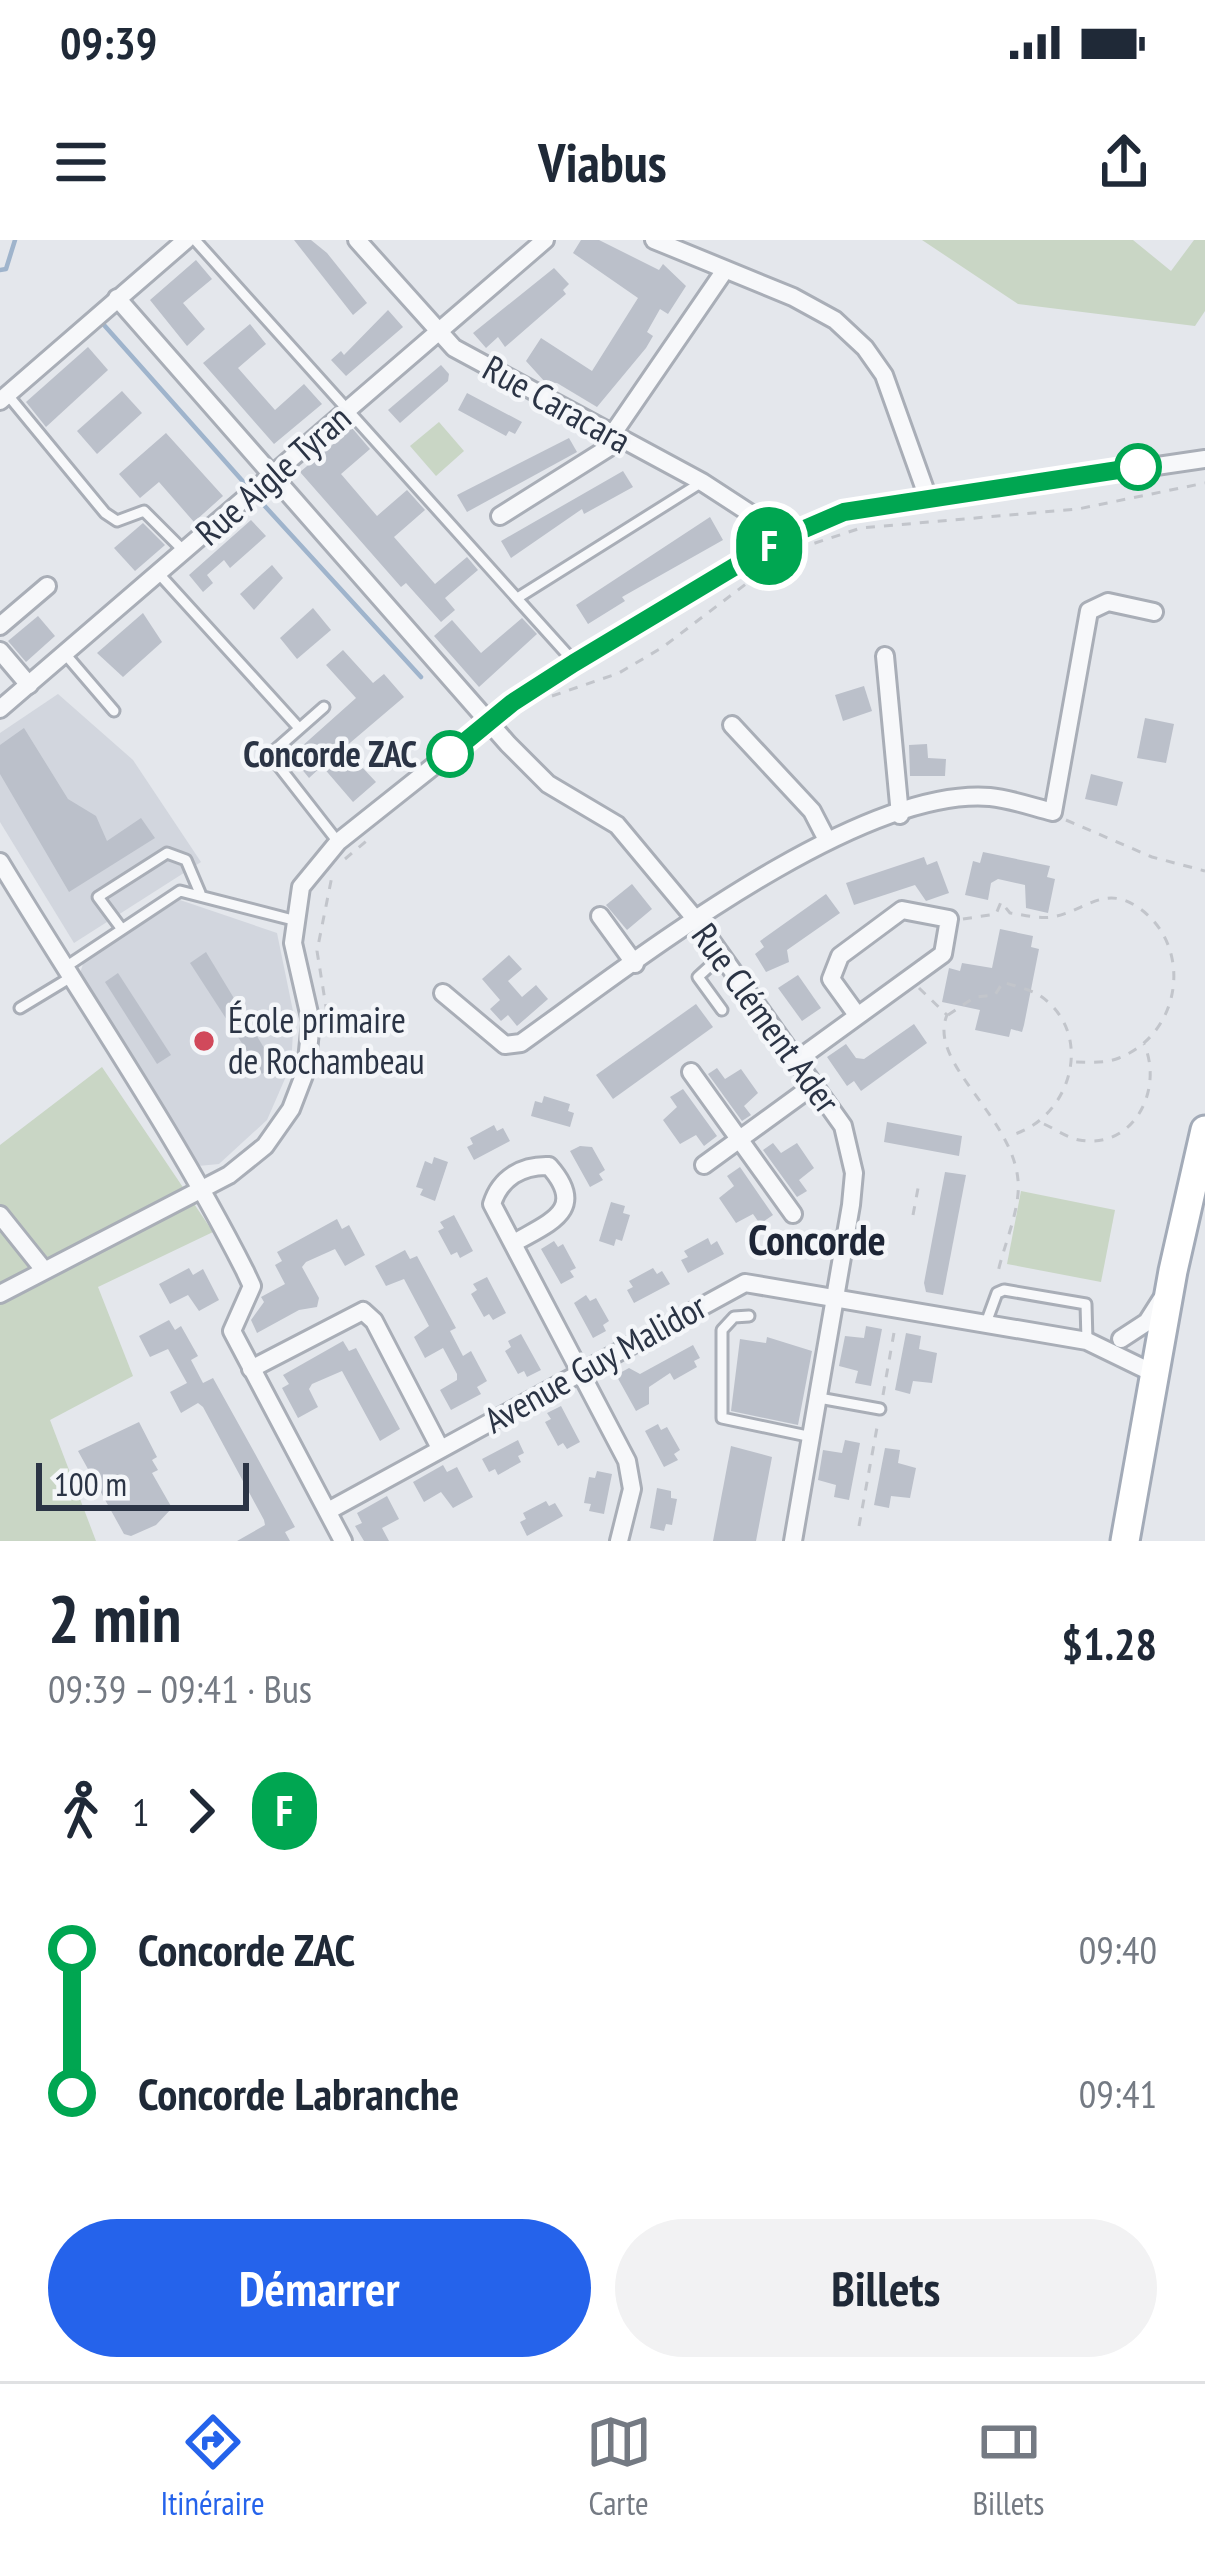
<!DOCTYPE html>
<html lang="fr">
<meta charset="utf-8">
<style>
:root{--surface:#fff;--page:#f2f2f3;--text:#1f2937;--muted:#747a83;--line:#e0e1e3;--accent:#2563eb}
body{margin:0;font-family:"PT Sans Narrow",sans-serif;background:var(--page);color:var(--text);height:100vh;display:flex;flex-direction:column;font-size:45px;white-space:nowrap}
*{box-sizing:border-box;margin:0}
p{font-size:39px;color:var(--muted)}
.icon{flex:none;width:66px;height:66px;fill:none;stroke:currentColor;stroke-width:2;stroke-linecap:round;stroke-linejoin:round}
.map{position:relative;height:1301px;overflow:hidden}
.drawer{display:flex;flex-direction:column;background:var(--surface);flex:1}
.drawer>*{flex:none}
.badge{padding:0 24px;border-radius:39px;font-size:42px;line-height:78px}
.scale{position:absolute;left:36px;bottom:30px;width:213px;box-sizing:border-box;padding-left:12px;border:6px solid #2b3445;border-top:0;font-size:33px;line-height:42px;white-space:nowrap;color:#2b3445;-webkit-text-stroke:9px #f4f6f9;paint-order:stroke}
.map>.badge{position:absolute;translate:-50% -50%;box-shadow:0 0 0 6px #fff}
.legs{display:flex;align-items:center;gap:18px;height:132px;padding:0 48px;font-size:39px}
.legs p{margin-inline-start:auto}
.head{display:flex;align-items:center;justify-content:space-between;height:204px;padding:0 48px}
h1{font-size:66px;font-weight:800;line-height:90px}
.button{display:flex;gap:24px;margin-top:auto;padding:24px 48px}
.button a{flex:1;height:138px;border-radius:72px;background:var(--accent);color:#fff;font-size:48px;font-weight:800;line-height:138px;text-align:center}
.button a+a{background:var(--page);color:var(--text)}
ul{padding:0 48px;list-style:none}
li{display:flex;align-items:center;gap:42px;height:144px;font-size:45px}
li i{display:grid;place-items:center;width:18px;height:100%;margin:0 15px;background:currentColor}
li i::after{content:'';width:30px;height:30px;margin:-15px;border:9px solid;border-radius:50%;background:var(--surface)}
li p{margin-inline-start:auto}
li:first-child i{background:linear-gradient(#0000 50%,currentColor 0)}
li:last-child i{background:linear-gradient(currentColor 50%,#0000 0)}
.status{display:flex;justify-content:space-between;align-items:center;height:84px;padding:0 60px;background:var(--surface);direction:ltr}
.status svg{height:33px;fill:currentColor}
header{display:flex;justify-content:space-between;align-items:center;height:156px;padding:0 48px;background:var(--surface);font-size:54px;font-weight:800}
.dock{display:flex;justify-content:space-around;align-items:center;height:168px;border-top:3px solid var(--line);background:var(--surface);font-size:33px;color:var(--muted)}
.dock a{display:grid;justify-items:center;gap:6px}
.dock .selected{color:var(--accent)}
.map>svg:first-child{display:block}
.built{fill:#d2d6de}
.green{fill:#c9d6c5}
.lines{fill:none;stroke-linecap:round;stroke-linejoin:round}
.stream{stroke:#9fb4cc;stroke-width:4.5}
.building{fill:#bbc0ca}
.service-casing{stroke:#a9aeb7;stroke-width:15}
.minor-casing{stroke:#a9aeb7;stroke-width:22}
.primary-casing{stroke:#a3abb8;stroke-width:33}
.path{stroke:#c2c5cb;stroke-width:3;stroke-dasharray:9 9;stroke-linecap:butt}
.service{stroke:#f7f8fa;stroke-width:9}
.minor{stroke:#f7f8fa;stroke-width:16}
.primary{stroke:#fff;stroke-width:27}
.line-1-casing{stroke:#fff;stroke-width:27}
.line-1{stroke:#00a651;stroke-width:18}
.stop-1-dot{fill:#fff;stroke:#00a651;stroke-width:6}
.poi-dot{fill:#d1495b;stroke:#f4f6f9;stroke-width:4.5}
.labels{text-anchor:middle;stroke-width:9;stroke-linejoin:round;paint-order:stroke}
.street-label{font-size:36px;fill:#2b3445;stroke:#f4f6f9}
.stop-label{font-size:36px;font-weight:bold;fill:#2b3445;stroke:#f4f6f9;text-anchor:end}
.poi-label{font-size:36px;fill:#2b3445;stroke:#f4f6f9;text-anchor:start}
.quarter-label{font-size:42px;font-weight:bold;fill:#1d2536;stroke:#f4f6f9}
</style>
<div class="status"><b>09:39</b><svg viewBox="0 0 49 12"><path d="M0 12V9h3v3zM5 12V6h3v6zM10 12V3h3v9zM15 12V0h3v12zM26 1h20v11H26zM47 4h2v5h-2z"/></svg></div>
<header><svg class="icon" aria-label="menu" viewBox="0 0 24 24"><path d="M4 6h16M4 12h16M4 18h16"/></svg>Viabus<svg class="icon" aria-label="share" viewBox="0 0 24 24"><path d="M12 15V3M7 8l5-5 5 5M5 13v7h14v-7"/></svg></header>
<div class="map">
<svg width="1205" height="1301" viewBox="0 0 1205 1301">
<rect width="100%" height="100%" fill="#e4e7ec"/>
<g class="built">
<polygon points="58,454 133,520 201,622 74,703 0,582 0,493"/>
<polygon points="180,660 277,693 294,776 291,825 267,880 219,924 198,926 77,742 84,721"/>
</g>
<g class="green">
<polygon points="922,0 1133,0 1171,31 1194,0 1205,0 1205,71 1195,86 1018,64"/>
<polygon points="439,182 464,211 436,236 410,206"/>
<polygon points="102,827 213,992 98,1047 133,1136 50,1180 96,1301 0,1301 0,905"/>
<polygon points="1021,951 1115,970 1101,1042 1007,1024"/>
</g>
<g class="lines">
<g class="stream">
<polyline points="0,30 6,29 15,0"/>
<polyline points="104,85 247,246"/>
<polyline points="262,263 421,437"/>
</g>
</g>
<g class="building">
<polygon points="294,0 311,0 327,13 367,63 353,75"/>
<polygon points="581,0 599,0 659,30 663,24 686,46 668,74 660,69 647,92 653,96 646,108 597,167 557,143 545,142 526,121 541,98 592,131 638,58 573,13"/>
<polygon points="196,20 212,39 183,63 205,89 187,106 150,60"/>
<polygon points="554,28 569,44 563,50 566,54 505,107 498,97 486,108 473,93"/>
<polygon points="388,70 403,87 346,136 331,120 341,111 344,115"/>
<polygon points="250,84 266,104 238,128 275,170 304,144 322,164 274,204 203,123"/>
<polygon points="88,107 108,130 46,187 26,162"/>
<polygon points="441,125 449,134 448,141 400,183 388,170"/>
<polygon points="122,151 142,173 97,214 77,191"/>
<polygon points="467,153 522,182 515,194 509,191 506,196 458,170"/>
<polygon points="352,188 370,209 341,234 377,276 407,250 425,270 394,297 435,344 467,317 478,330 445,358 455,370 441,382 406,343 401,347 300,232"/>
<polygon points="166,193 223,256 194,282 159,242 140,258 119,234"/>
<polygon points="569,198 577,212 467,272 457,255"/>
<polygon points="623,231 633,247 584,274 582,269 511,318 501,301"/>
<polygon points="710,277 723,300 622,357 625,361 588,384 576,365"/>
<polygon points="251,280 266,296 230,328 224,320 207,335 213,343 203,352 189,335"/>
<polygon points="143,283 165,305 135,331 114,308"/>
<polygon points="272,325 283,338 254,370 240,354"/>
<polygon points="313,368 331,390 297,419 280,398"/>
<polygon points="143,373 162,402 123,437 97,413"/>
<polygon points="38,376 55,396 26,422 8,401"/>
<polygon points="522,378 537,394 479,447 434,396 452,380 481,413"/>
<polygon points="343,410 373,443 384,434 404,457 344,508 376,542 353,562 322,526 309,538 291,516 356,458 326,425"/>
<polygon points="864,446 872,471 843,481 835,455"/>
<polygon points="1145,478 1174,484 1166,523 1137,518"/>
<polygon points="24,488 68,559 96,576 107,601 141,578 155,598 69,652 0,534 0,505"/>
<polygon points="927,504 928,518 946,519 945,536 910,536 909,505"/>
<polygon points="1091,534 1123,542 1117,566 1085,559"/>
<polygon points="983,612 1050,626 1047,637 1055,639 1048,673 1026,668 1025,645 998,639 991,643 988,660 965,655 973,621 980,623"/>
<polygon points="924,617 927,625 937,621 949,653 926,661 915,645 854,665 846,643"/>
<polygon points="632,644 652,669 627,690 606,665"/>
<polygon points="826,654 840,673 787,710 789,722 766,732 755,714 764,707 760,701"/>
<polygon points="1000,689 1033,696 1031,707 1039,709 1024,785 1022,792 1011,789 1009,797 975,790 980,770 942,762 949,728 960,731 962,723 992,728"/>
<polygon points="206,712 275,826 262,834 190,723"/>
<polygon points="509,715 522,729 508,741 522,757 536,745 548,759 517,786 508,775 501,781 490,769 500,760 482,739"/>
<polygon points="118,733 171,815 157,824 105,742"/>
<polygon points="798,735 821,768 802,781 778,748"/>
<polygon points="696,764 713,787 613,859 596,835"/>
<polygon points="914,784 927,803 861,851 854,841 847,846 827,817 846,804 856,818 864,819"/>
<polygon points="717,828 725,839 741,829 758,853 744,866 751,875 742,881 708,834"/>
<polygon points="683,849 717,896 704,906 696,895 680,904 663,880 677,867 670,857"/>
<polygon points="544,856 570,864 568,871 574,873 570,887 531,876 535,861 542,863"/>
<polygon points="887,882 962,896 959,916 884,902"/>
<polygon points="494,885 497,891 503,888 510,901 474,920 467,907 473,904 470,898"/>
<polygon points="773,903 781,913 797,903 814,928 799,940 807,951 797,957 763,910"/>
<polygon points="580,906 592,907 605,930 599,934 603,940 590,947 570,911"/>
<polygon points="434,917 448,922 435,961 420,955 423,949 416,947 425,921 432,924"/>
<polygon points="740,927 773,975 760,984 753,974 736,983 719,958 734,946 727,936"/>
<polygon points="945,932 966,935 943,1055 926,1052 924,1043"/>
<polygon points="611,962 625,966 623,973 630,975 622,1001 616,999 614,1006 599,1001"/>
<polygon points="454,975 473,1011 460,1018 457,1012 451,1015 438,991 444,988 440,982"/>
<polygon points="337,979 342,989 349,985 365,1015 345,1026 335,1009 306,1022 302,1027 319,1058 317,1067 299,1070 257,1093 251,1080 264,1062 261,1057 285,1044 275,1025 282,1021 277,1012"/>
<polygon points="708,998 711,1005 717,1001 724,1014 688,1033 681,1020 688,1017 684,1011"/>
<polygon points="554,1001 558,1007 563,1004 576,1028 570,1031 574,1037 561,1044 541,1009"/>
<polygon points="405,1010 410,1019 417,1016 456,1088 450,1091 463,1116 471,1111 487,1141 477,1147 481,1154 451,1170 440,1150 457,1140 457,1134 443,1108 425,1118 414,1097 429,1086 404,1039 386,1046 375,1026"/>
<polygon points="189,1028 193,1035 203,1029 219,1060 199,1071 188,1055 170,1064 159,1044"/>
<polygon points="653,1028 657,1034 662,1031 670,1044 634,1063 627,1050 633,1047 629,1041"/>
<polygon points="487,1037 506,1073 493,1080 489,1074 484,1077 471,1054 477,1050 473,1044"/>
<polygon points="586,1055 590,1061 596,1058 609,1081 603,1085 606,1091 593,1098 574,1063"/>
<polygon points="169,1080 175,1090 181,1086 198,1116 191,1120 203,1143 213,1138 253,1210 295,1287 285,1292 290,1301 237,1301 265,1285 264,1280 203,1167 198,1163 181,1173 170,1152 187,1143 168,1109 150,1117 139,1096"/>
<polygon points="866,1086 882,1089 871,1146 855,1143 858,1131 839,1126 845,1096 864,1098"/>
<polygon points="906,1093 921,1096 919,1109 937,1113 932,1143 913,1141 910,1154 895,1150"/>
<polygon points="521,1094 541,1130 527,1137 524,1131 518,1134 505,1111 511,1107 508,1101"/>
<polygon points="767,1097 812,1111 798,1185 731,1171 740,1099 766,1103"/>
<polygon points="343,1101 349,1111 356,1108 400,1189 380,1201 342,1131 312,1144 309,1149 318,1167 298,1178 282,1148 289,1144 283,1135"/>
<polygon points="693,1105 700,1118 694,1121 697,1127 674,1140 670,1133 649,1147 649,1164 636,1171 616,1135 629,1128 640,1134"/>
<polygon points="561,1166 580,1202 567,1209 563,1203 558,1206 545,1182 551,1179 547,1173"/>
<polygon points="139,1182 157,1217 152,1220 158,1230 152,1233 172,1268 156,1285 131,1296 124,1294 78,1211"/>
<polygon points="658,1184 661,1190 667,1187 680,1210 674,1214 678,1220 664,1227 645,1191"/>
<polygon points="518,1200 524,1213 518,1216 521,1222 498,1235 495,1229 489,1232 482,1219"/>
<polygon points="845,1200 860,1203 849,1260 834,1257 836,1245 818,1240 823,1210 842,1213"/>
<polygon points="731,1206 772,1217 756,1301 713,1301"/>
<polygon points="885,1208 900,1210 898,1223 916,1228 910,1258 891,1256 889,1268 874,1265"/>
<polygon points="443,1225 447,1232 457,1227 473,1257 453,1268 441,1252 424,1262 413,1242"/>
<polygon points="597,1231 612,1234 604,1274 589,1271 591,1264 584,1263 589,1237 595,1238"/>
<polygon points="657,1248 671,1251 671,1258 677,1259 672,1285 666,1284 664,1291 650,1288"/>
<polygon points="387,1256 399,1279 382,1288 389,1301 364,1301 355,1286 362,1283 357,1273"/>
<polygon points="546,1261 549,1266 555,1263 563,1276 527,1296 520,1282 526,1279 523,1273"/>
</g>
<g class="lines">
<g class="service-casing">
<g id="service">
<polyline points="195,0 575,423"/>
<polyline points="7,154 105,273 117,281 144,271 185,312"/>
<polyline points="160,335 299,488"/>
<polyline points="519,357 702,242"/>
<polyline points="66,415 114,471"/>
<polyline points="324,467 274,511 274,520 338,602"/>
<polyline points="121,688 98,657 167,613 186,620 200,653"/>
<polyline points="722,715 698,737 722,770"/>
<polyline points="64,728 180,651 293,680"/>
<polyline points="20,768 68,739"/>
<polyline points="749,1076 734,1077 722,1090 722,1178 812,1197"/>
<polyline points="986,1083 997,1053 1004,1050 1086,1064 1087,1101"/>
<polyline points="819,1158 880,1169"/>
</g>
</g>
<g class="minor-casing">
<g id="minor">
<polyline points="357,0 454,108 702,242 765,283 779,300"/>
<polyline points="654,0 793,57 835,80 865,108 884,135 928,258"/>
<polyline points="117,58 508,504 548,544 617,585 697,681 843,886 854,933 851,965 793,1301"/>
<polyline points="0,161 186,0"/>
<polyline points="500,276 608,208 614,192 725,30"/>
<polyline points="0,386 47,346"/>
<polyline points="0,411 29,445"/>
<polyline points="885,416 900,575"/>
<polyline points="0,469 545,0"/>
<polyline points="732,485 812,571 827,600"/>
<path d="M0,622C82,758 173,889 245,1031L252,1046L232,1091L343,1301"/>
<polyline points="600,676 635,724"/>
<path d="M443,753L505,805L521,803C629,726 856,546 990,557C1011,559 1033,567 1053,572L1089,371L1108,362L1154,372"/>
<polyline points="797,820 943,714 949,679 902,670 840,716 831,739 857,775"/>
<polyline points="691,832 793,974"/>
<polyline points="704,925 814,845"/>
<polyline points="0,975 44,1030"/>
<path d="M514,1003C550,982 588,970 549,926C522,925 500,938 492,964L627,1221L632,1249L619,1301"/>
<polyline points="0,1054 229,935 265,906 291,869 306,830 311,782 293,703 301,647 338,602 528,451 779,300 844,272 1205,219"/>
<polyline points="1121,1099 1147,1082 1161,1060"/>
<polyline points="251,1129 363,1071 374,1081 440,1208"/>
<polyline points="328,1271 745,1043 1087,1101 1155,1134"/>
</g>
</g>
<g class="primary-casing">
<polyline id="primary" points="1125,1301 1173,1031 1205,890"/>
</g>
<g class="path">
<polyline points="552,456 619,433 663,407 759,334 812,304 861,288 1078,269 1205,243"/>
<polyline points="1066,580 1152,617 1205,631"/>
<polyline points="345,619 370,598"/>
<path d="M963,679L996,674L1001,662L1010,673C1025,675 1042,680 1057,676C1086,669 1105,646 1136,666C1194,703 1183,793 1119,818C1104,824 1088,822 1072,822"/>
<path d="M919,748L947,775C927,823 1012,875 1018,940C1021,967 1004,1005 998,1032"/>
<polyline points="327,773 317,711 332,636"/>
<path d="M948,775L975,757L995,755L1003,742C1014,746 1029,749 1039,755C1097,793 1071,881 1008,896"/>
<path d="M1044,884C1055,889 1068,898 1079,900C1134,910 1164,849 1144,804"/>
<polyline points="913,975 919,943"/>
<polyline points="883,1155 895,1087"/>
<polyline points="859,1286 878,1182"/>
</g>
<use href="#service" class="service"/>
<use href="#minor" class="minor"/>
<use href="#primary" class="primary"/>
</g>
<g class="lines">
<g class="line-1-casing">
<polyline id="line-1" points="450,514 512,463 574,423 779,300 844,272 1138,227"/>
</g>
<use href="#line-1" class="line-1"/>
</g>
<g class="stop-1-dot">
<circle cx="1138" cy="227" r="21"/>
<circle cx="450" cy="514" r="21"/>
</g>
<circle class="poi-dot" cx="204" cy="801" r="12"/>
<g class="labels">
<g class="street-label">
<text transform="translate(557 164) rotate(29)" y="13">Rue Caracara</text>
<text transform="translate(273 235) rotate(-41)" y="13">Rue Aigle Tyran</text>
<text transform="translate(766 778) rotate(54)" y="13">Rue Clément Ader</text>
<text transform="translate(595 1123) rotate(-29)" y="13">Avenue Guy Malidor</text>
</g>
<g class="stop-label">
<text x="417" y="527">Concorde ZAC</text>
</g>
<g class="poi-label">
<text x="228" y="793">École primaire<tspan x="228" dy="41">de Rochambeau</tspan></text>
</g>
<g class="quarter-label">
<text x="817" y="1015">Concorde</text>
</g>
</g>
</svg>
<div class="scale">100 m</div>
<b class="badge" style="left:769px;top:306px;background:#00a651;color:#fff">F</b>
</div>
<section class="drawer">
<div class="head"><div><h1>2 min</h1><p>09:39 – 09:41 · Bus</p></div><b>$1.28</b></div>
<div class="legs"><svg class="icon" aria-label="walk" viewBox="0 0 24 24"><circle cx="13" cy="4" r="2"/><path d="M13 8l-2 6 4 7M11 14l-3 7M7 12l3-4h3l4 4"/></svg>1<svg class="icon" aria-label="forward" viewBox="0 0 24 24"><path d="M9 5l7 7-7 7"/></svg><b class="badge" style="background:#00a651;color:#fff">F</b></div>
<ul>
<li><i style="color:#00a651"></i><b>Concorde ZAC</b><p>09:40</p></li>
<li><i style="color:#00a651"></i><b>Concorde Labranche</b><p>09:41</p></li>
</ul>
<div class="button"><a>Démarrer</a><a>Billets</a></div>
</section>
<nav class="dock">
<a class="selected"><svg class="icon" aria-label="directions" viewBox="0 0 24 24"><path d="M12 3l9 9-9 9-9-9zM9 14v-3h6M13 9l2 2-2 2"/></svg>Itinéraire</a>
<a><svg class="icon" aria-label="map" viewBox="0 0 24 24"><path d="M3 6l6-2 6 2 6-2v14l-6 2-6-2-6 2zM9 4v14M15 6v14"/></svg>Carte</a>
<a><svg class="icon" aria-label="tickets" viewBox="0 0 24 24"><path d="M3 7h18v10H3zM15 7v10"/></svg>Billets</a>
</nav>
